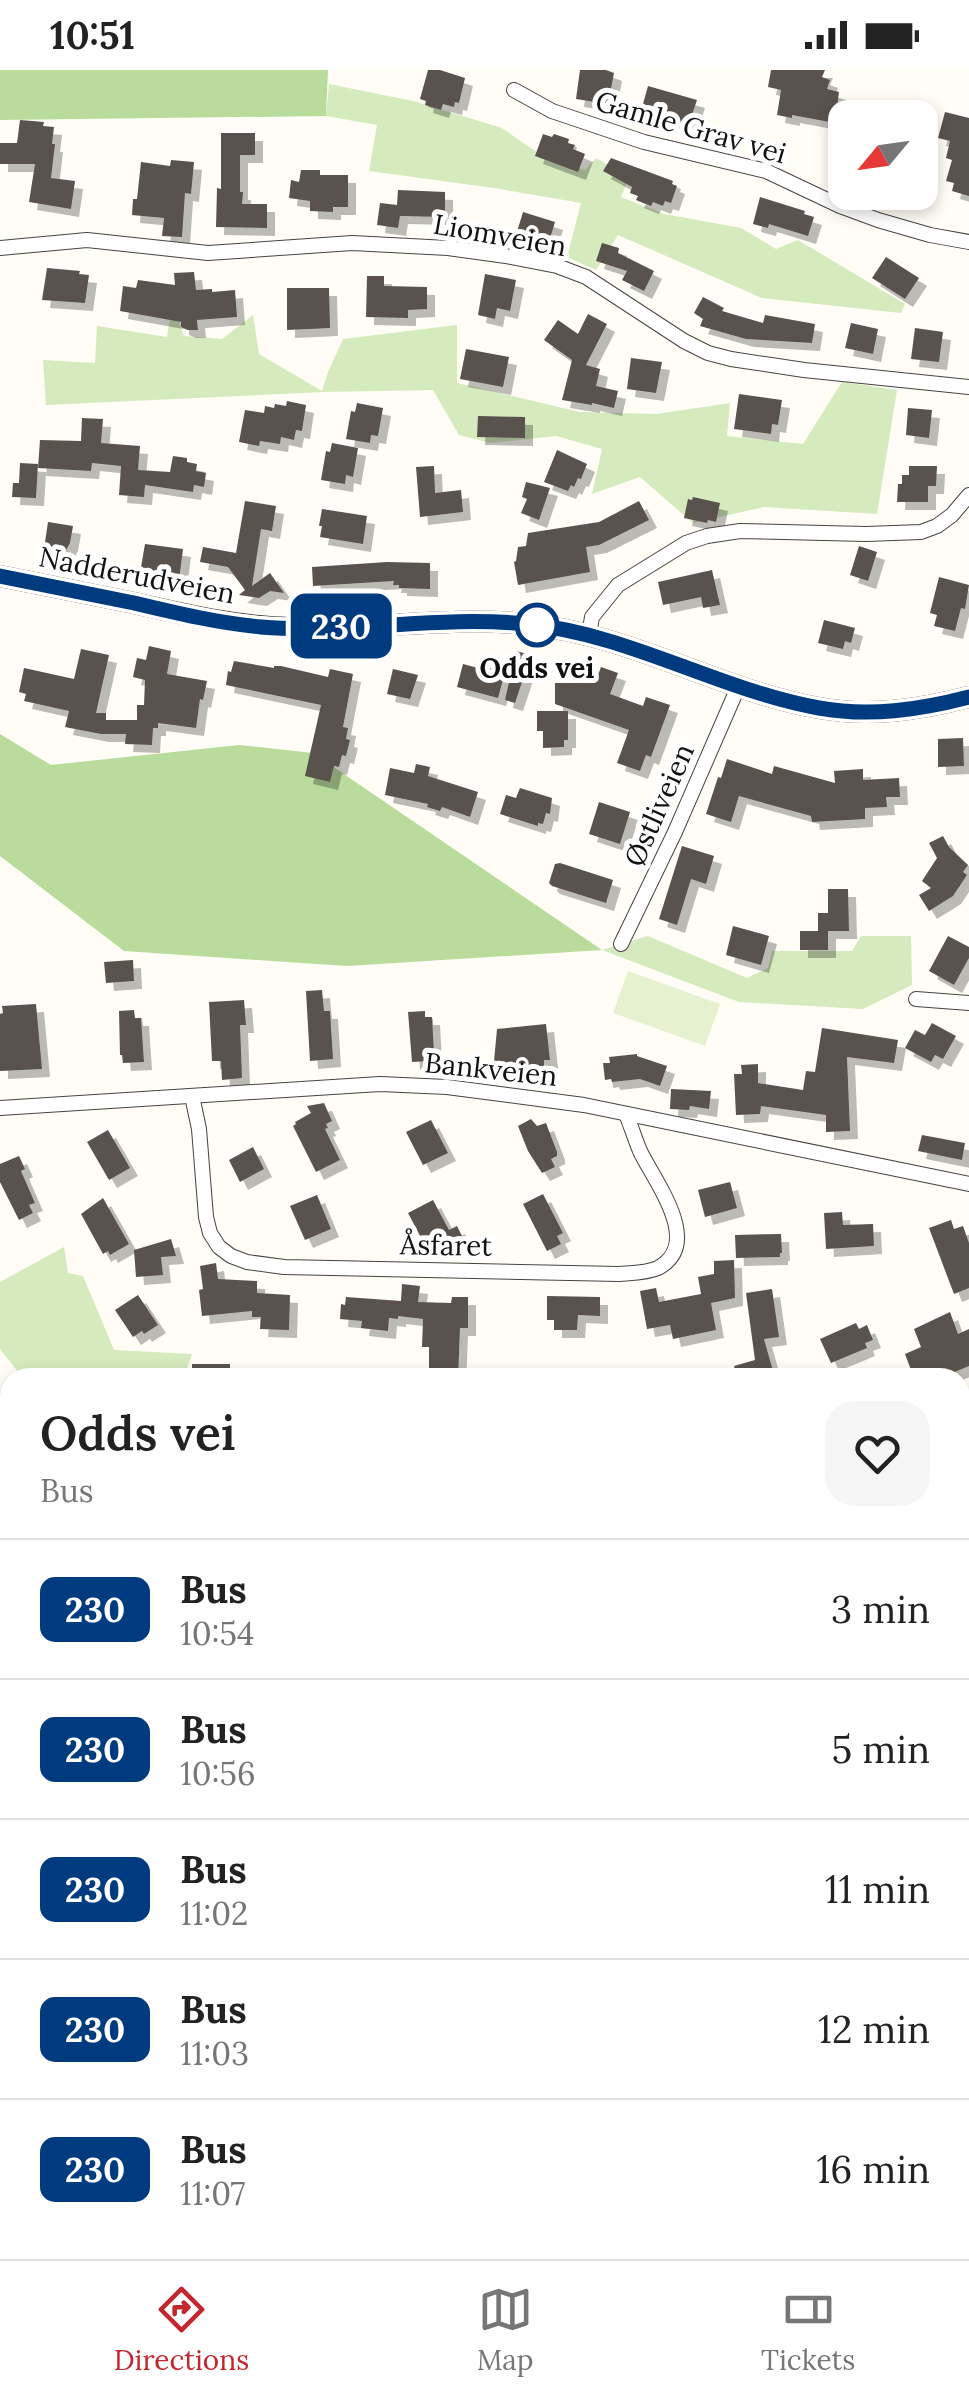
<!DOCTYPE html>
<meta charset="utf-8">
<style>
:root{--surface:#fff;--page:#f6f6f6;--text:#222;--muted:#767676;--line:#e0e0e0;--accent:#c4262e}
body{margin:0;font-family:Lora,serif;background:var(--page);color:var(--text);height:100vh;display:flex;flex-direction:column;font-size:38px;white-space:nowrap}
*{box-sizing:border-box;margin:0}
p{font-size:32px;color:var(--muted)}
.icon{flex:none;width:55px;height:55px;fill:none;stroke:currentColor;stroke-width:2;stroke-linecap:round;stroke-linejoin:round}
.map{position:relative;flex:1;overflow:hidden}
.drawer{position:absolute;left:0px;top:1298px;width:970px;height:892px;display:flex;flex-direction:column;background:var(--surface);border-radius:30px 30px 0 0;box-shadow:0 5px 15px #0003}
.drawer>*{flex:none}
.badge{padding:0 20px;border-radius:15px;font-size:35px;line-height:65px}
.needle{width:65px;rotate:241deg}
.controls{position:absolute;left:828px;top:30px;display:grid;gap:20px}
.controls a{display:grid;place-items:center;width:110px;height:110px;border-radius:20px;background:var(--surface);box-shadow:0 5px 15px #0003;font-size:50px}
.map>.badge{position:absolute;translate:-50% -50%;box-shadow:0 0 0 5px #fff}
.round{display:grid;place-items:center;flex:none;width:105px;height:105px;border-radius:30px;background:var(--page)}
.headline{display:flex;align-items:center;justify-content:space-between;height:170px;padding:0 40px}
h1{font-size:48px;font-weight:600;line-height:75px}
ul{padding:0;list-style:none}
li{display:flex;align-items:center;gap:30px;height:140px;padding:0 40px;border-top:2px solid var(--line)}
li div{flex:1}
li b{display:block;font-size:38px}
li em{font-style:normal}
li .badge{min-width:110px;font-weight:700;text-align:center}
.status{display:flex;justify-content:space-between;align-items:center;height:70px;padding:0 50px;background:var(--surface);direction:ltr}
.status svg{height:28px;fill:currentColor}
.menu{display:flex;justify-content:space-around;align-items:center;height:140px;border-top:2px solid var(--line);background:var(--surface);font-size:28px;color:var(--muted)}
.menu a{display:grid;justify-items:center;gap:5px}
.menu .on{color:var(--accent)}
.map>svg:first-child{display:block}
.green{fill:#d5ebbd}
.forest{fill:#b9dc9c}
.pitch{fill:#e6f2cf}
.building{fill:#5a524d;filter:url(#shadow)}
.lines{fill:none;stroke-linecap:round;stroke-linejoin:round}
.minor-casing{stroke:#444;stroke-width:16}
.tertiary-casing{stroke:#444;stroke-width:20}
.secondary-casing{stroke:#333;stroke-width:22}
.minor{stroke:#fff;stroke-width:14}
.tertiary{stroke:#fff;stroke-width:18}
.secondary{stroke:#fff6b0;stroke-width:20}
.line-casing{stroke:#fff;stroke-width:22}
.line{stroke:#003b80;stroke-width:15}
.stop-dot{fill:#fff;stroke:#003b80;stroke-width:5}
.labels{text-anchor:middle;stroke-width:10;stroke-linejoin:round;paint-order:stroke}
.street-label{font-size:28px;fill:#111;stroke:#fff}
.stop-label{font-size:28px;font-weight:bold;fill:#111;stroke:#fff}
</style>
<div class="status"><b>10:51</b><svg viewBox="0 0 49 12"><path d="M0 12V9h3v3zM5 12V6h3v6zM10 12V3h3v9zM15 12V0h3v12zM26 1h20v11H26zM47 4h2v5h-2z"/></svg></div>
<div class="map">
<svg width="969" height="2189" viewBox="0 0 969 2189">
<defs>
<filter id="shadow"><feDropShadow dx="8" dy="8" stdDeviation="0" flood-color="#0004"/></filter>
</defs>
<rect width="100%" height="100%" fill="#fffdf5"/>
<g class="green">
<polygon points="329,14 413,31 502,58 538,83 585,100 596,88 629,107 621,127 664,144 741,158 776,179 798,170 905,234 901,243 762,228 618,165 596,200 567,187 581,133 494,118 369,101 377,55 326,46"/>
<polygon points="172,234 184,266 222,269 253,245 259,284 322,321 328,302 343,269 457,255 457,313 580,342 657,344 730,333 727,366 803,374 842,312 897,320 877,444 764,437 693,453 640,407 592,424 602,379 556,366 491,373 459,365 433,320 323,322 46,335 43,290 95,293 97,256 167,267"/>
<polygon points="648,866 747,908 768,898 772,881 852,881 861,866 911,866 912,915 863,939 739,932 602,880"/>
<polygon points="64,1177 68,1203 83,1206 114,1280 192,1284 184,1307 22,1307 0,1279 0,1212"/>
<polygon points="21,2180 340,2180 342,2189 52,2189"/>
<polygon points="399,2180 558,2180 554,2189 394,2189"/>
</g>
<g class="forest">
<polygon points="0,0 328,0 326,46 0,50"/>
<polygon points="0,664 51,695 239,675 313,683 602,880 347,896 124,881 0,786"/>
</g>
<polygon class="pitch" points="628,901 720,934 705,976 613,943"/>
<g class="building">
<polygon points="428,0 440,0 465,8 459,33 455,32 454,37 443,34 441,40 425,35 426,31 420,29"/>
<polygon points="580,0 606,0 614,3 608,34 576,29"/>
<polygon points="771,0 825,0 822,7 830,10 827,19 839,22 835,53 792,45 792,48 777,45 781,20 768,17"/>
<polygon points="648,16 697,30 689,54 674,50 668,51 641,41"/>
<polygon points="945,42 969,48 969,126 952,121 954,113 946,111 952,90 946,88 950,71 938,68"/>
<polygon points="20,50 44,52 43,56 54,57 52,74 55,74 51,108 75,111 71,139 29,132 35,94 0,94 0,73 17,73"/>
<polygon points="221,63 255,63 255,85 240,85 240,122 243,122 242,134 267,134 267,158 216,157 217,118 221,119"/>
<polygon points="543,64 552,67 554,64 569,69 568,73 575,75 573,79 585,84 578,102 535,86"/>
<polygon points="611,88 673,111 672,114 677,116 671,133 665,131 663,136 653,132 651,136 636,130 638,126 630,123 632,117 603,101"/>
<polygon points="171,90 194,92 191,124 185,123 182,167 162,166 164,148 132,145 133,129 137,129 141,92 170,96"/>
<polygon points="301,100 320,100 320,105 348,105 348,137 333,137 333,142 310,141 310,131 289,128 291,110 299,112"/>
<polygon points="398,120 445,122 445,147 400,146 398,158 377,155 380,133 397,135"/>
<polygon points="760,127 805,141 804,144 814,147 808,166 769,154 768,158 753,154"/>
<polygon points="523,142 555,152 548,175 516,165"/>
<polygon points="602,173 619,178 618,183 654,201 644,221 622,210 627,201 596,191"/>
<polygon points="886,187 919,208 905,229 872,208"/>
<polygon points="47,198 80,201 79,204 89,205 85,233 42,230"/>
<polygon points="194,202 196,220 212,219 212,222 235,220 237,247 197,250 198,260 188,260 181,257 181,252 120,241 123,216 136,218 138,210 175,215 174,203"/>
<polygon points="485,204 516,210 510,241 497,238 495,249 478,245"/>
<polygon points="367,206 384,206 384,216 427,217 427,239 408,240 408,248 366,247"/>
<polygon points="287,218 329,218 330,258 287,260"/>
<polygon points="703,227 724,238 722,241 763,253 765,245 815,254 812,273 746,269 700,256 703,249 694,243"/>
<polygon points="588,244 607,254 586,295 600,299 596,316 618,321 614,338 592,333 592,335 562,330 572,290 544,270 558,250 578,264"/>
<polygon points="851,253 878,259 873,284 845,278"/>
<polygon points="915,258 943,262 939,292 911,289"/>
<polygon points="466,279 509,287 503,317 460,309"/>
<polygon points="631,288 662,292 656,323 627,319"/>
<polygon points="739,324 782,330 778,355 772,354 771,364 734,359"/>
<polygon points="287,331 306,335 302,361 296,360 294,370 281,367 280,374 260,371 259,376 239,372 245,340 264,343 265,336 274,338 275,334 286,336"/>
<polygon points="357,333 383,338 378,366 371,365 370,373 346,369 351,341 355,342"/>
<polygon points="908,338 932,340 929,368 906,365"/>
<polygon points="478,346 525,347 525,368 477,367"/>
<polygon points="82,348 103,349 101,373 140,376 138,400 170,402 173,386 187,388 187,392 197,394 196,401 206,403 204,417 194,415 193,422 145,415 144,427 119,425 121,396 92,393 91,401 38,398 40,370 81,371"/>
<polygon points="332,373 358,378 353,407 346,405 345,414 321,410 326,381 330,382"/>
<polygon points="557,380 587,394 581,409 578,408 574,417 571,415 568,421 544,412"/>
<polygon points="20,393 38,394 36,428 12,427 13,413 19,413"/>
<polygon points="434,396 435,423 461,420 463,442 420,447 416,397"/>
<polygon points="909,396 937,396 936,416 928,416 928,432 897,432 898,414 902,414 902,405 909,405"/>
<polygon points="526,412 550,418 539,450 521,443 527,429 522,427"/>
<polygon points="693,427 720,433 716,452 708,450 707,453 684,448 688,429 692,430"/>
<polygon points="245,431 276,436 272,461 261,459 252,516 270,503 284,523 270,521 259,528 239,525 245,520 228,497 200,492 203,477 236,483"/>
<polygon points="639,431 649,450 599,475 586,477 590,502 518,515 514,492 516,491 518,477 526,476 528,463 599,452"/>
<polygon points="322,439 367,446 363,474 320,467 322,456 319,456"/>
<polygon points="48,452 73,456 70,473 65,482 44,479"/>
<polygon points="145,474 183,479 179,510 140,503"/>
<polygon points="859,476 877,482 868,511 850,505"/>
<polygon points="387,492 430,493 430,519 399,518 399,515 393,515 394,511 313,516 312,497"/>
<polygon points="712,500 720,535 703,538 701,527 663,535 658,512"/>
<polygon points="939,507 969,515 965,539 961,538 955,561 934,556 937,545 930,543"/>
<polygon points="824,550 855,558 851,573 845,571 843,579 818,573"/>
<polygon points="149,576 171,581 167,604 207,611 203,630 200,629 196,658 158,653 158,658 153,658 152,675 125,674 126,664 101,664 65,657 69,641 24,631 26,624 19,622 24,598 74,609 81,579 109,585 96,643 106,643 106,650 137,650 137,635 144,635 145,610 133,607 137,588 146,590"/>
<polygon points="516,581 531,585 515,633 505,630"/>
<polygon points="234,591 274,598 274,596 281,596 328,607 330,599 353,604 343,657 348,658 346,669 350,670 346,686 342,685 339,697 334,696 330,712 305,706 321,635 226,615 228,601 231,602"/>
<polygon points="463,594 478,598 480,595 505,602 498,628 457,617"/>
<polygon points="601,597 618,603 610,624 643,636 646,627 670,635 651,687 646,685 640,701 617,693 629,660 555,634 555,613 595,613"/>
<polygon points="393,599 418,605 410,629 387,624"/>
<polygon points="537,641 568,641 568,670 564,670 564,677 543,678 543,661 537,661"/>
<polygon points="963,668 964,696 938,697 938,669"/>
<polygon points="727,689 772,704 774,696 835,713 834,701 863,699 863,710 899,708 900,727 886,727 887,737 865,738 865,749 812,752 811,746 739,726 731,752 706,744 718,707 721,708"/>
<polygon points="416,694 430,697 428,706 478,722 470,747 442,737 440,741 427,737 428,734 385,725 390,698 414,703"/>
<polygon points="520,718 552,728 550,744 546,743 543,754 538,753 538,756 500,744 506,725 516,728"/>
<polygon points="599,732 630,742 620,774 589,764"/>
<polygon points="943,766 949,777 968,795 963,802 967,805 953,826 929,841 919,825 931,818 922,811 937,788 929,773"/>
<polygon points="682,776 714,786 706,814 691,809 677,855 659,849"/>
<polygon points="560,793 613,810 606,833 552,816 549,813 555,794"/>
<polygon points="828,819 848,819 849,861 828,861 828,880 800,880 800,861 818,861 818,843 828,843"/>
<polygon points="733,856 769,866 761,895 726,885"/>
<polygon points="948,866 969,877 969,888 954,915 929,901"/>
<polygon points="133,890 134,911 106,913 104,892"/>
<polygon points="322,920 324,941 330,941 333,989 310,991 306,921"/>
<polygon points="244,930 246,955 240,955 242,1008 222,1010 221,991 212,991 209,932"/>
<polygon points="36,934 42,999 0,1001 0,944 3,943 2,936"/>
<polygon points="134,940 135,948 141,948 144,992 123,993 122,985 120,985 119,941"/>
<polygon points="425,941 425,947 432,947 434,982 428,982 429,991 412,992 408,942"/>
<polygon points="932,953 956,966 943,989 935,985 931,992 905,978 915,960 925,965"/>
<polygon points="546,954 550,990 544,990 544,998 514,1001 513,1005 493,1002 497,959"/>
<polygon points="822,958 898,970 894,993 847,987 850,1061 826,1062 826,1045 761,1036 760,1044 736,1045 734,1004 742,1004 741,995 758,994 758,1013 803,1020 806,1001 815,1002"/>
<polygon points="637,984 637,986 667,996 660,1016 640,1009 612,1012 611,1009 605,1010 603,993 610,993 609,987"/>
<polygon points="671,1019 711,1021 709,1039 690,1036 689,1040 670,1039"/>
<polygon points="324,1033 332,1051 326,1054 328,1058 325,1059 340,1090 316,1102 293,1056 296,1054 295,1052 311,1043 307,1036"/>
<polygon points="531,1049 537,1056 546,1053 557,1082 557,1086 551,1089 555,1097 542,1103 528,1081 518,1056"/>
<polygon points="431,1050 448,1083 423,1095 406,1062"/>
<polygon points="108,1060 130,1098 109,1110 87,1072"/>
<polygon points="922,1065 965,1073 962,1090 918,1081"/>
<polygon points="253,1077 264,1099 240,1112 229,1090"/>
<polygon points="19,1086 25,1099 21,1101 35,1133 29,1135 33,1143 19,1150 0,1112 0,1094"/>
<polygon points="730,1112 737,1138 705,1147 698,1120"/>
<polygon points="543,1124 563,1163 557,1166 561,1174 547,1181 523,1134"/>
<polygon points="317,1125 331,1159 305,1170 290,1136"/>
<polygon points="103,1128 129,1174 110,1185 108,1181 103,1184 81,1144"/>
<polygon points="433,1130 449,1160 457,1156 463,1168 451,1175 449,1170 428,1181 408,1143"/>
<polygon points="842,1142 843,1155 873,1154 874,1176 826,1179 824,1143"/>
<polygon points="951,1150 954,1159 963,1156 969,1173 969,1218 954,1224 929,1158"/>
<polygon points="781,1164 782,1183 780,1183 780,1187 736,1188 735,1165"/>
<polygon points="171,1169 176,1186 161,1187 163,1205 136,1207 134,1180"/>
<polygon points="734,1190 735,1228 711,1233 716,1260 673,1269 670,1255 647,1259 640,1221 656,1218 659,1232 701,1224 698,1207 714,1204 714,1191"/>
<polygon points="216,1193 218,1209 257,1211 257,1223 290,1225 289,1260 260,1259 261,1247 252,1247 252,1241 202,1246 199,1220 203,1219 200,1196"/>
<polygon points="402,1214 420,1216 418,1232 451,1233 452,1227 468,1227 468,1258 460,1258 458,1308 429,1308 429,1277 422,1277 423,1249 398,1246 398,1249 389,1248 388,1261 361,1258 362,1251 340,1249 341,1234 345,1235 346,1227 401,1231"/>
<polygon points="772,1219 779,1267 764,1269 775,1308 738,1308 734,1296 755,1290 746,1223"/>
<polygon points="138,1225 158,1255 144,1264 142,1261 133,1267 115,1240"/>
<polygon points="547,1226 600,1227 600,1246 578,1245 577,1260 554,1260 554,1250 547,1250"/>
<polygon points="950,1242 958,1264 969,1259 969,1296 940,1308 914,1308 905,1284 921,1277 914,1259"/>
<polygon points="856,1253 859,1259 867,1255 873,1270 865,1273 867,1278 831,1293 820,1269"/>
<rect x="192" y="1294" width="38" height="14"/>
</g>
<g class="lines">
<g class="minor-casing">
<g id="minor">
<polyline points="514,20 552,41 644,72 766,101 840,136 878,150 930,165 969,172"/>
<polyline points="0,178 87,170 208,183 352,173 448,178 506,186 557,196 586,207 684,271 708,283 731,289 804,300 969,317"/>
<polyline points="589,565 592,547 618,515 686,473 707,466 740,461 866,464 921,462 937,456 952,445 969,425"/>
<polyline points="621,874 675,762 739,615"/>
<polyline points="916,929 969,933"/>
<path d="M192,1026L199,1059L206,1147L210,1163L219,1177L231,1186L247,1192L284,1197L619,1204C631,1203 647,1203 658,1198C704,1173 654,1111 640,1081C635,1069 631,1056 626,1044"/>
<polyline points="0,1038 380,1014 447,1017 584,1035 969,1114"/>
<polyline points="0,1468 10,1469"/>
<polyline points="960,1640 969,1640"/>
<polyline points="0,1731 10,1733"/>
<polyline points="960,1813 969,1812"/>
<polyline points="0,1987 10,1987"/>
<polyline points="960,2090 969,2098"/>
<polyline points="780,2180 804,2189"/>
<polyline points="645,2189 649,2180"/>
</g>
</g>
<g class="tertiary-casing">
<g id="tertiary">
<polyline points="0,1347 10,1347"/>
<polyline points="960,1382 969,1383"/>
<polyline points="960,2144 969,2135"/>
<polyline points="913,2189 923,2180"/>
</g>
</g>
<g class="secondary-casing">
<path id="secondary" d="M0,506C45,515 90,524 134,533C186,545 238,557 292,558C370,560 448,546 527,554C629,564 719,620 819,638C870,647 919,640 969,627"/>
</g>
<use href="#minor" class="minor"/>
<use href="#tertiary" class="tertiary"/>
<use href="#secondary" class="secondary"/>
</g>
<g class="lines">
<g class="line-casing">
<path id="line" d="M0,506C45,515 90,524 134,533C176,543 218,553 261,557C350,564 438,545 527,554C629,564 719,620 819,638C870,647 919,640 969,627"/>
</g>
<use href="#line" class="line"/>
</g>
<circle class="stop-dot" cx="537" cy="555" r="20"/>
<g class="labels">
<g class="street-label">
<text transform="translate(691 57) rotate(16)" y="10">Gamle Grav vei</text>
<text transform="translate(500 165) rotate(10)" y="10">Liomveien</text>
<text transform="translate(137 505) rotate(11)" y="10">Nadderudveien</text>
<text transform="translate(659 735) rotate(-66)" y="10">Østliveien</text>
<text transform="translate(491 999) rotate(6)" y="10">Bankveien</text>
<text transform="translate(446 1175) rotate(1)" y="10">Åsfaret</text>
</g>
<g class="stop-label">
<text x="537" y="608">Odds vei</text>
</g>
</g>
</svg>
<div class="controls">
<a><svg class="needle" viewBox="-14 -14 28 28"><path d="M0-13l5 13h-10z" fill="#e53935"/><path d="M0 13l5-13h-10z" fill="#767676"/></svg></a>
</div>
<b class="badge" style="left:341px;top:556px;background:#003b80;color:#fff">230</b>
<section class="drawer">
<div class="headline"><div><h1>Odds vei</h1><p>Bus</p></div><a class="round"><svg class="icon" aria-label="heart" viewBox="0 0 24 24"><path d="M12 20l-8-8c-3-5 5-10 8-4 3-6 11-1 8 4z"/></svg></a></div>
<ul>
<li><span class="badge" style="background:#003b80;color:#fff">230</span><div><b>Bus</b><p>10:54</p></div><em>3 min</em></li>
<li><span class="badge" style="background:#003b80;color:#fff">230</span><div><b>Bus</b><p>10:56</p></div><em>5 min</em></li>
<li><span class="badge" style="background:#003b80;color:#fff">230</span><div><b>Bus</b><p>11:02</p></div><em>11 min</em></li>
<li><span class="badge" style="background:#003b80;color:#fff">230</span><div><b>Bus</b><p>11:03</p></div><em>12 min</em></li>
<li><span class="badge" style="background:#003b80;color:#fff">230</span><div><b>Bus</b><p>11:07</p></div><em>16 min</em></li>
</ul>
</section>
</div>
<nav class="menu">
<a class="on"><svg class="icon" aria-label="directions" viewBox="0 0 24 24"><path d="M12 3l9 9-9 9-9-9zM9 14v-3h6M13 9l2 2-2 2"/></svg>Directions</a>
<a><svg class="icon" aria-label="map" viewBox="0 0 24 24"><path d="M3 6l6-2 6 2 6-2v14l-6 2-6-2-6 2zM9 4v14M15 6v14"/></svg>Map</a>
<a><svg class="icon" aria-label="tickets" viewBox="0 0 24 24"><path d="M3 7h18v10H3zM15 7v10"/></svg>Tickets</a>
</nav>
